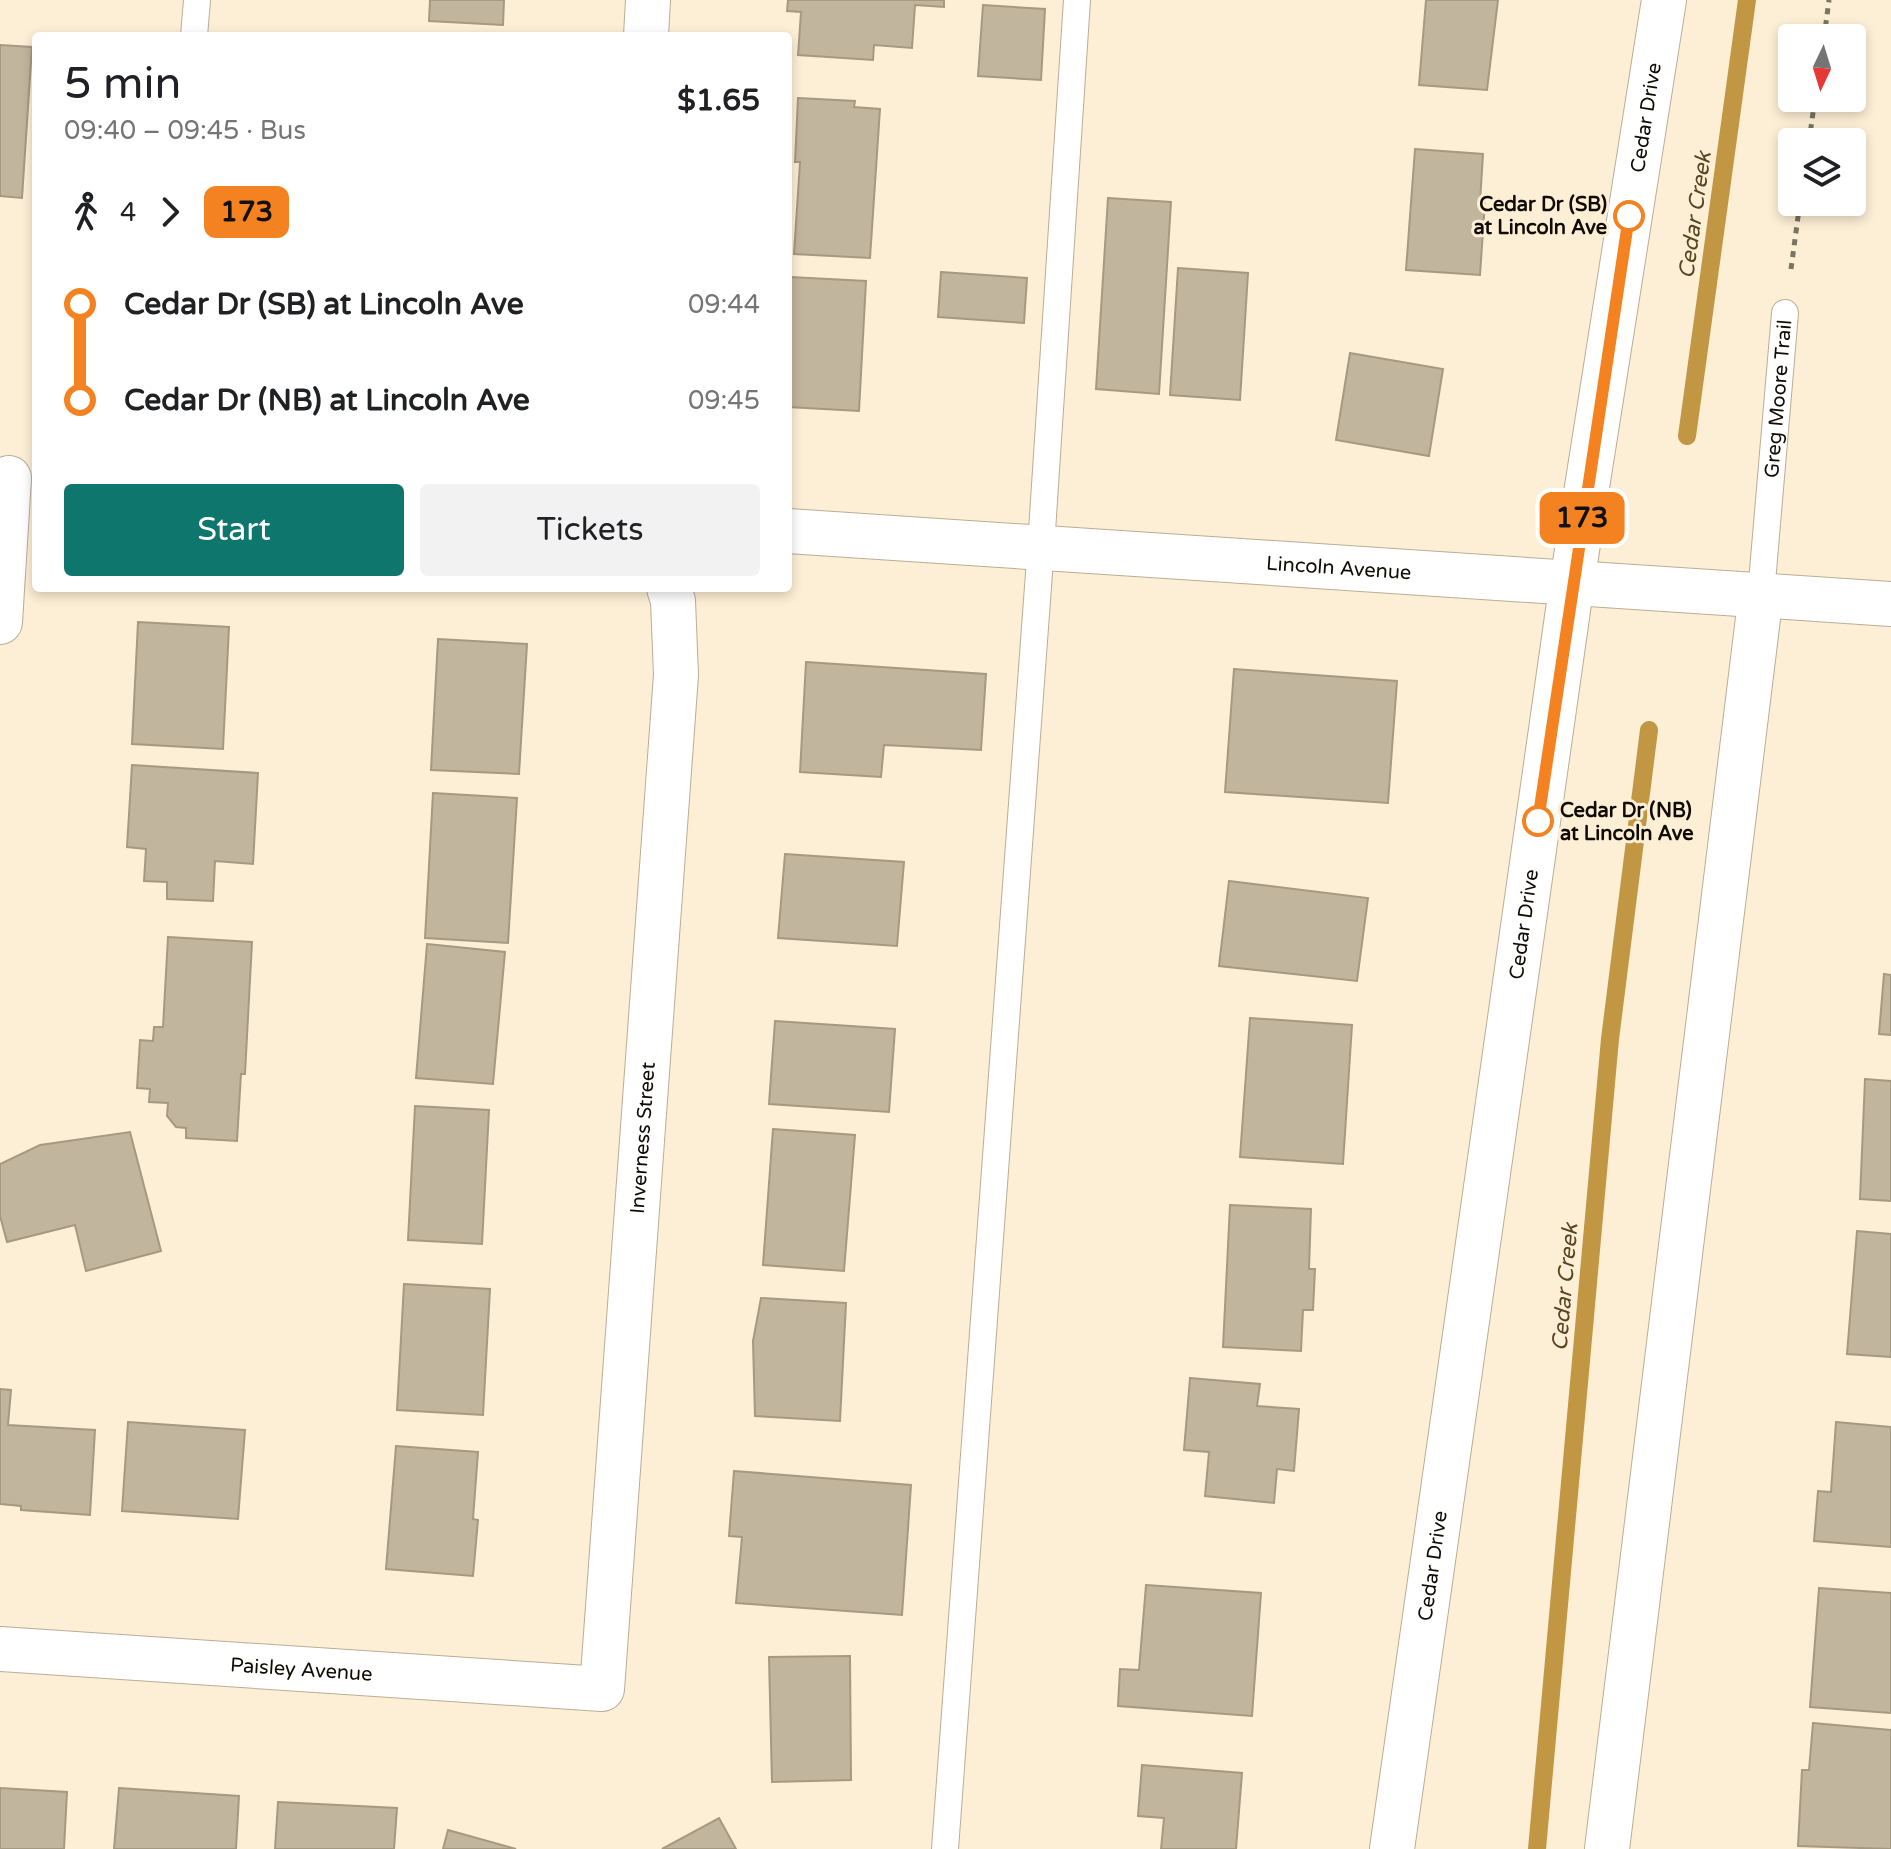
<!DOCTYPE html>
<meta charset="utf-8">
<style>
:root{--surface:#fff;--page:#f2f2f2;--text:#202124;--muted:#757577;--accent:#0f766e}
body{margin:0;font-family:"Varela Round",sans-serif;background:var(--page);color:var(--text);height:100vh;display:flex;flex-direction:column;font-size:30px;white-space:nowrap}
*{box-sizing:border-box;margin:0}
p{font-size:26px;color:var(--muted)}
.icon{flex:none;width:44px;height:44px;fill:none;stroke:currentColor;stroke-width:2;stroke-linecap:round;stroke-linejoin:round}
.map{position:relative;flex:1;overflow:hidden}
.side{position:absolute;left:32px;top:32px;width:760px;height:560px;display:flex;flex-direction:column;background:var(--surface);border-radius:8px;box-shadow:0 4px 12px #0003}
.side>*{flex:none}
.badge{padding:0 16px;border-radius:12px;font-size:28px;line-height:52px}
.needle{width:52px;rotate:184deg}
.fabs{position:absolute;left:1778px;top:24px;display:grid;gap:16px}
.fabs a{display:grid;place-items:center;width:88px;height:88px;border-radius:8px;background:var(--surface);box-shadow:0 4px 12px #0003;font-size:40px}
.map>.badge{position:absolute;translate:-50% -50%;box-shadow:0 0 0 4px #fff}
.legs{display:flex;align-items:center;gap:12px;height:88px;padding:0 32px;font-size:26px}
.legs p{margin-inline-start:auto}
.summary{display:flex;align-items:center;justify-content:space-between;height:136px;padding:0 32px}
h1{font-size:44px;font-weight:600;line-height:60px}
.action{display:flex;gap:16px;margin-top:auto;padding:16px 32px}
.action a{flex:1;height:92px;border-radius:8px;background:var(--accent);color:#fff;font-size:32px;font-weight:600;line-height:92px;text-align:center}
.action a+a{background:var(--page);color:var(--text)}
ul{padding:0 32px;list-style:none}
li{display:flex;align-items:center;gap:28px;height:96px;font-size:30px}
li i{display:grid;place-items:center;width:12px;height:100%;margin:0 10px;background:currentColor}
li i::after{content:'';width:20px;height:20px;margin:-10px;border:6px solid;border-radius:50%;background:var(--surface)}
li p{margin-inline-start:auto}
li:first-child i{background:linear-gradient(#0000 50%,currentColor 0)}
li:last-child i{background:linear-gradient(currentColor 50%,#0000 0)}
.map>svg:first-child{display:block}
.lines{fill:none;stroke-linecap:round;stroke-linejoin:round}
.stream{stroke:#c29743;stroke-width:18}
.building{fill:#c2b59d;stroke:#a69982;stroke-width:2}
.lane-casing{stroke:#bbad96;stroke-width:28}
.street-casing{stroke:#bbad96;stroke-width:46}
.secondary-casing{stroke:#bbad96;stroke-width:46}
.path{stroke:#7b7363;stroke-width:5;stroke-dasharray:6 6;stroke-linecap:butt}
.lane{stroke:#fff;stroke-width:26}
.street{stroke:#fff;stroke-width:44}
.secondary{stroke:#fff;stroke-width:44}
.line-1-casing{stroke:#fff;stroke-width:18}
.line-1{stroke:#f58220;stroke-width:12}
.stop-1-dot{fill:#fff;stroke:#f58220;stroke-width:4}
.labels{text-anchor:middle;stroke-width:6;stroke-linejoin:round;paint-order:stroke}
.street-label{font-size:20px;fill:#100c05;stroke:#fdefd6}
.stop-label{font-size:20px;font-weight:bold;fill:#100c05;stroke:#fdefd6;text-anchor:end}
.water-label{font-size:22px;font-style:italic;fill:#584522;stroke:#fdefd6}
</style>
<div class="map">
<svg width="1891" height="1849" viewBox="0 0 1891 1849">
<rect width="100%" height="100%" fill="#fdefd6"/>
<g class="lines">
<g class="stream">
<polyline points="1687,436 1747,0"/>
<polyline points="1537,1849 1610,1039 1649,730"/>
</g>
</g>
<g class="building">
<polygon points="430,0 504,0 503,25 429,21"/>
<polygon points="788,0 944,0 944,7 915,5 912,48 874,45 873,60 798,55 801,12 787,11"/>
<polygon points="1426,0 1498,0 1487,90 1419,85"/>
<polygon points="983,5 1045,9 1041,80 978,76"/>
<polygon points="0,45 32,47 22,198 0,196"/>
<polygon points="798,98 855,101 854,107 880,109 870,258 794,254 800,162 795,162"/>
<polygon points="1415,149 1483,154 1480,202 1485,202 1480,275 1406,270"/>
<polygon points="1108,198 1171,202 1159,394 1096,389"/>
<polygon points="1178,268 1248,273 1240,400 1170,395"/>
<polygon points="941,272 1027,278 1024,323 938,317"/>
<polygon points="790,277 866,281 859,411 788,407"/>
<polygon points="1350,353 1443,369 1429,456 1336,440"/>
<polygon points="138,622 229,627 223,749 132,744"/>
<polygon points="438,639 527,644 519,774 431,770"/>
<polygon points="806,662 986,674 981,750 884,745 881,777 800,772"/>
<polygon points="1234,669 1397,681 1388,803 1225,792"/>
<polygon points="132,765 258,773 253,864 215,861 213,901 167,899 167,882 144,881 146,849 127,847"/>
<polygon points="433,793 517,798 508,943 425,938"/>
<polygon points="785,854 904,862 897,946 778,938"/>
<polygon points="1229,881 1368,898 1357,981 1219,966"/>
<polygon points="168,937 252,942 245,1074 241,1074 237,1141 186,1138 186,1128 176,1127 167,1116 168,1103 149,1102 150,1089 137,1088 140,1040 153,1041 154,1027 163,1027"/>
<polygon points="427,944 505,952 493,1084 416,1078"/>
<polygon points="1884,974 1891,975 1891,1035 1879,1034"/>
<polygon points="1250,1018 1352,1025 1343,1164 1240,1157"/>
<polygon points="775,1021 895,1029 889,1112 769,1104"/>
<polygon points="1865,1079 1891,1081 1891,1201 1860,1199"/>
<polygon points="415,1106 489,1110 482,1244 408,1240"/>
<polygon points="773,1129 855,1135 844,1271 763,1265"/>
<polygon points="130,1132 161,1251 86,1271 75,1225 7,1242 0,1216 0,1164 40,1145"/>
<polygon points="1230,1205 1311,1209 1309,1269 1315,1269 1313,1310 1303,1310 1301,1351 1223,1347"/>
<polygon points="1857,1231 1891,1234 1891,1357 1847,1354"/>
<polygon points="404,1284 490,1289 483,1415 397,1410"/>
<polygon points="761,1298 846,1303 840,1421 755,1416 753,1341"/>
<polygon points="1190,1378 1260,1384 1257,1406 1299,1409 1294,1471 1277,1469 1274,1503 1205,1496 1209,1452 1184,1450"/>
<polygon points="0,1389 11,1390 8,1425 95,1430 90,1515 21,1510 21,1506 0,1504"/>
<polygon points="128,1422 245,1430 238,1519 122,1511"/>
<polygon points="1836,1422 1891,1427 1891,1547 1814,1541 1818,1491 1831,1492"/>
<polygon points="396,1446 478,1452 473,1519 478,1520 473,1576 386,1569"/>
<polygon points="734,1471 911,1485 902,1615 736,1603 742,1537 729,1536"/>
<polygon points="1146,1585 1261,1593 1252,1716 1118,1706 1120,1669 1139,1670"/>
<polygon points="1819,1588 1891,1593 1891,1713 1810,1707"/>
<polygon points="850,1656 851,1780 772,1782 769,1657"/>
<polygon points="1813,1723 1891,1730 1891,1849 1798,1846 1802,1770 1809,1770"/>
<polygon points="1142,1765 1242,1773 1236,1849 1161,1849 1164,1818 1138,1816"/>
<polygon points="0,1788 67,1792 64,1849 0,1849"/>
<polygon points="119,1788 239,1796 236,1849 114,1849"/>
<polygon points="278,1802 397,1808 394,1849 275,1849"/>
<polygon points="719,1818 736,1849 662,1849"/>
<polygon points="448,1830 516,1849 443,1849"/>
</g>
<g class="lines">
<g class="lane-casing">
<g id="lane">
<polyline points="194,36 197,0"/>
<path id="s1" d="M1761,594L1785,313"/>
<polyline points="945,1849 1041,546 1077,0"/>
</g>
</g>
<g class="street-casing">
<g id="street">
<polyline points="646,36 648,0"/>
<path id="s2" d="M788,531L1891,604"/>
<polyline points="0,622 9,478"/>
<path id="s3" d="M0,1649L602,1689L676,675L673,601L669,588"/>
<polyline points="1607,1849 1761,594"/>
</g>
</g>
<g class="secondary-casing">
<g id="secondary">
<path id="s4" d="M1392,1849L1572,582L1664,0"/>
</g>
</g>
<g class="path">
<polyline points="1824,38 1829,0"/>
<polyline points="1809,142 1815,98"/>
<polyline points="1791,269 1800,202"/>
</g>
<use href="#lane" class="lane"/>
<use href="#street" class="street"/>
<use href="#secondary" class="secondary"/>
</g>
<g class="lines">
<g class="line-1-casing">
<polyline id="line-1" points="1538,821 1629,216"/>
</g>
<use href="#line-1" class="line-1"/>
</g>
<g class="stop-1-dot">
<circle cx="1629" cy="216" r="14"/>
<circle cx="1538" cy="821" r="14"/>
</g>
<g class="labels">
<g class="street-label">
<text dy="7" stroke="none"><textPath href="#s4" startOffset="1750">Cedar Drive</textPath></text>
<text dy="7" stroke="none"><textPath href="#s1" startOffset="196">Greg Moore Trail</textPath></text>
<text dy="7" stroke="none"><textPath href="#s2" startOffset="552">Lincoln Avenue</textPath></text>
<text dy="7" stroke="none"><textPath href="#s4" startOffset="934">Cedar Drive</textPath></text>
<text dy="7" stroke="none"><textPath href="#s3" startOffset="1156">Inverness Street</textPath></text>
<text dy="7" stroke="none"><textPath href="#s4" startOffset="286">Cedar Drive</textPath></text>
<text dy="7" stroke="none"><textPath href="#s3" startOffset="302">Paisley Avenue</textPath></text>
</g>
<g class="stop-label">
<text x="1607" y="211">Cedar Dr (SB)<tspan x="1607" dy="23">at Lincoln Ave</tspan></text>
<text x="1560" y="817" text-anchor="start">Cedar Dr (NB)<tspan x="1560" dy="23">at Lincoln Ave</tspan></text>
</g>
<g class="water-label">
<text transform="translate(1694 215) rotate(-82)" y="8">Cedar Creek</text>
<text transform="translate(1564 1287) rotate(-85)" y="8">Cedar Creek</text>
</g>
</g>
</svg>
<div class="fabs">
<a><svg class="needle" viewBox="-14 -14 28 28"><path d="M0-13l5 13h-10z" fill="#e53935"/><path d="M0 13l5-13h-10z" fill="#757577"/></svg></a>
<a><svg class="icon" aria-label="layers" viewBox="0 0 24 24"><path d="M12 4l9 5-9 5-9-5zM3 14l9 5 9-5"/></svg></a>
</div>
<b class="badge" style="left:1582px;top:518px;background:#f58220;color:#111">173</b>
<section class="side">
<div class="summary"><div><h1>5 min</h1><p>09:40 – 09:45 · Bus</p></div><b>$1.65</b></div>
<div class="legs"><svg class="icon" aria-label="walk" viewBox="0 0 24 24"><circle cx="13" cy="4" r="2"/><path d="M13 8l-2 6 4 7M11 14l-3 7M7 12l3-4h3l4 4"/></svg>4<svg class="icon" aria-label="forward" viewBox="0 0 24 24"><path d="M9 5l7 7-7 7"/></svg><b class="badge" style="background:#f58220;color:#111">173</b></div>
<ul>
<li><i style="color:#f58220"></i><b>Cedar Dr (SB) at Lincoln Ave</b><p>09:44</p></li>
<li><i style="color:#f58220"></i><b>Cedar Dr (NB) at Lincoln Ave</b><p>09:45</p></li>
</ul>
<div class="action"><a>Start</a><a>Tickets</a></div>
</section>
</div>
